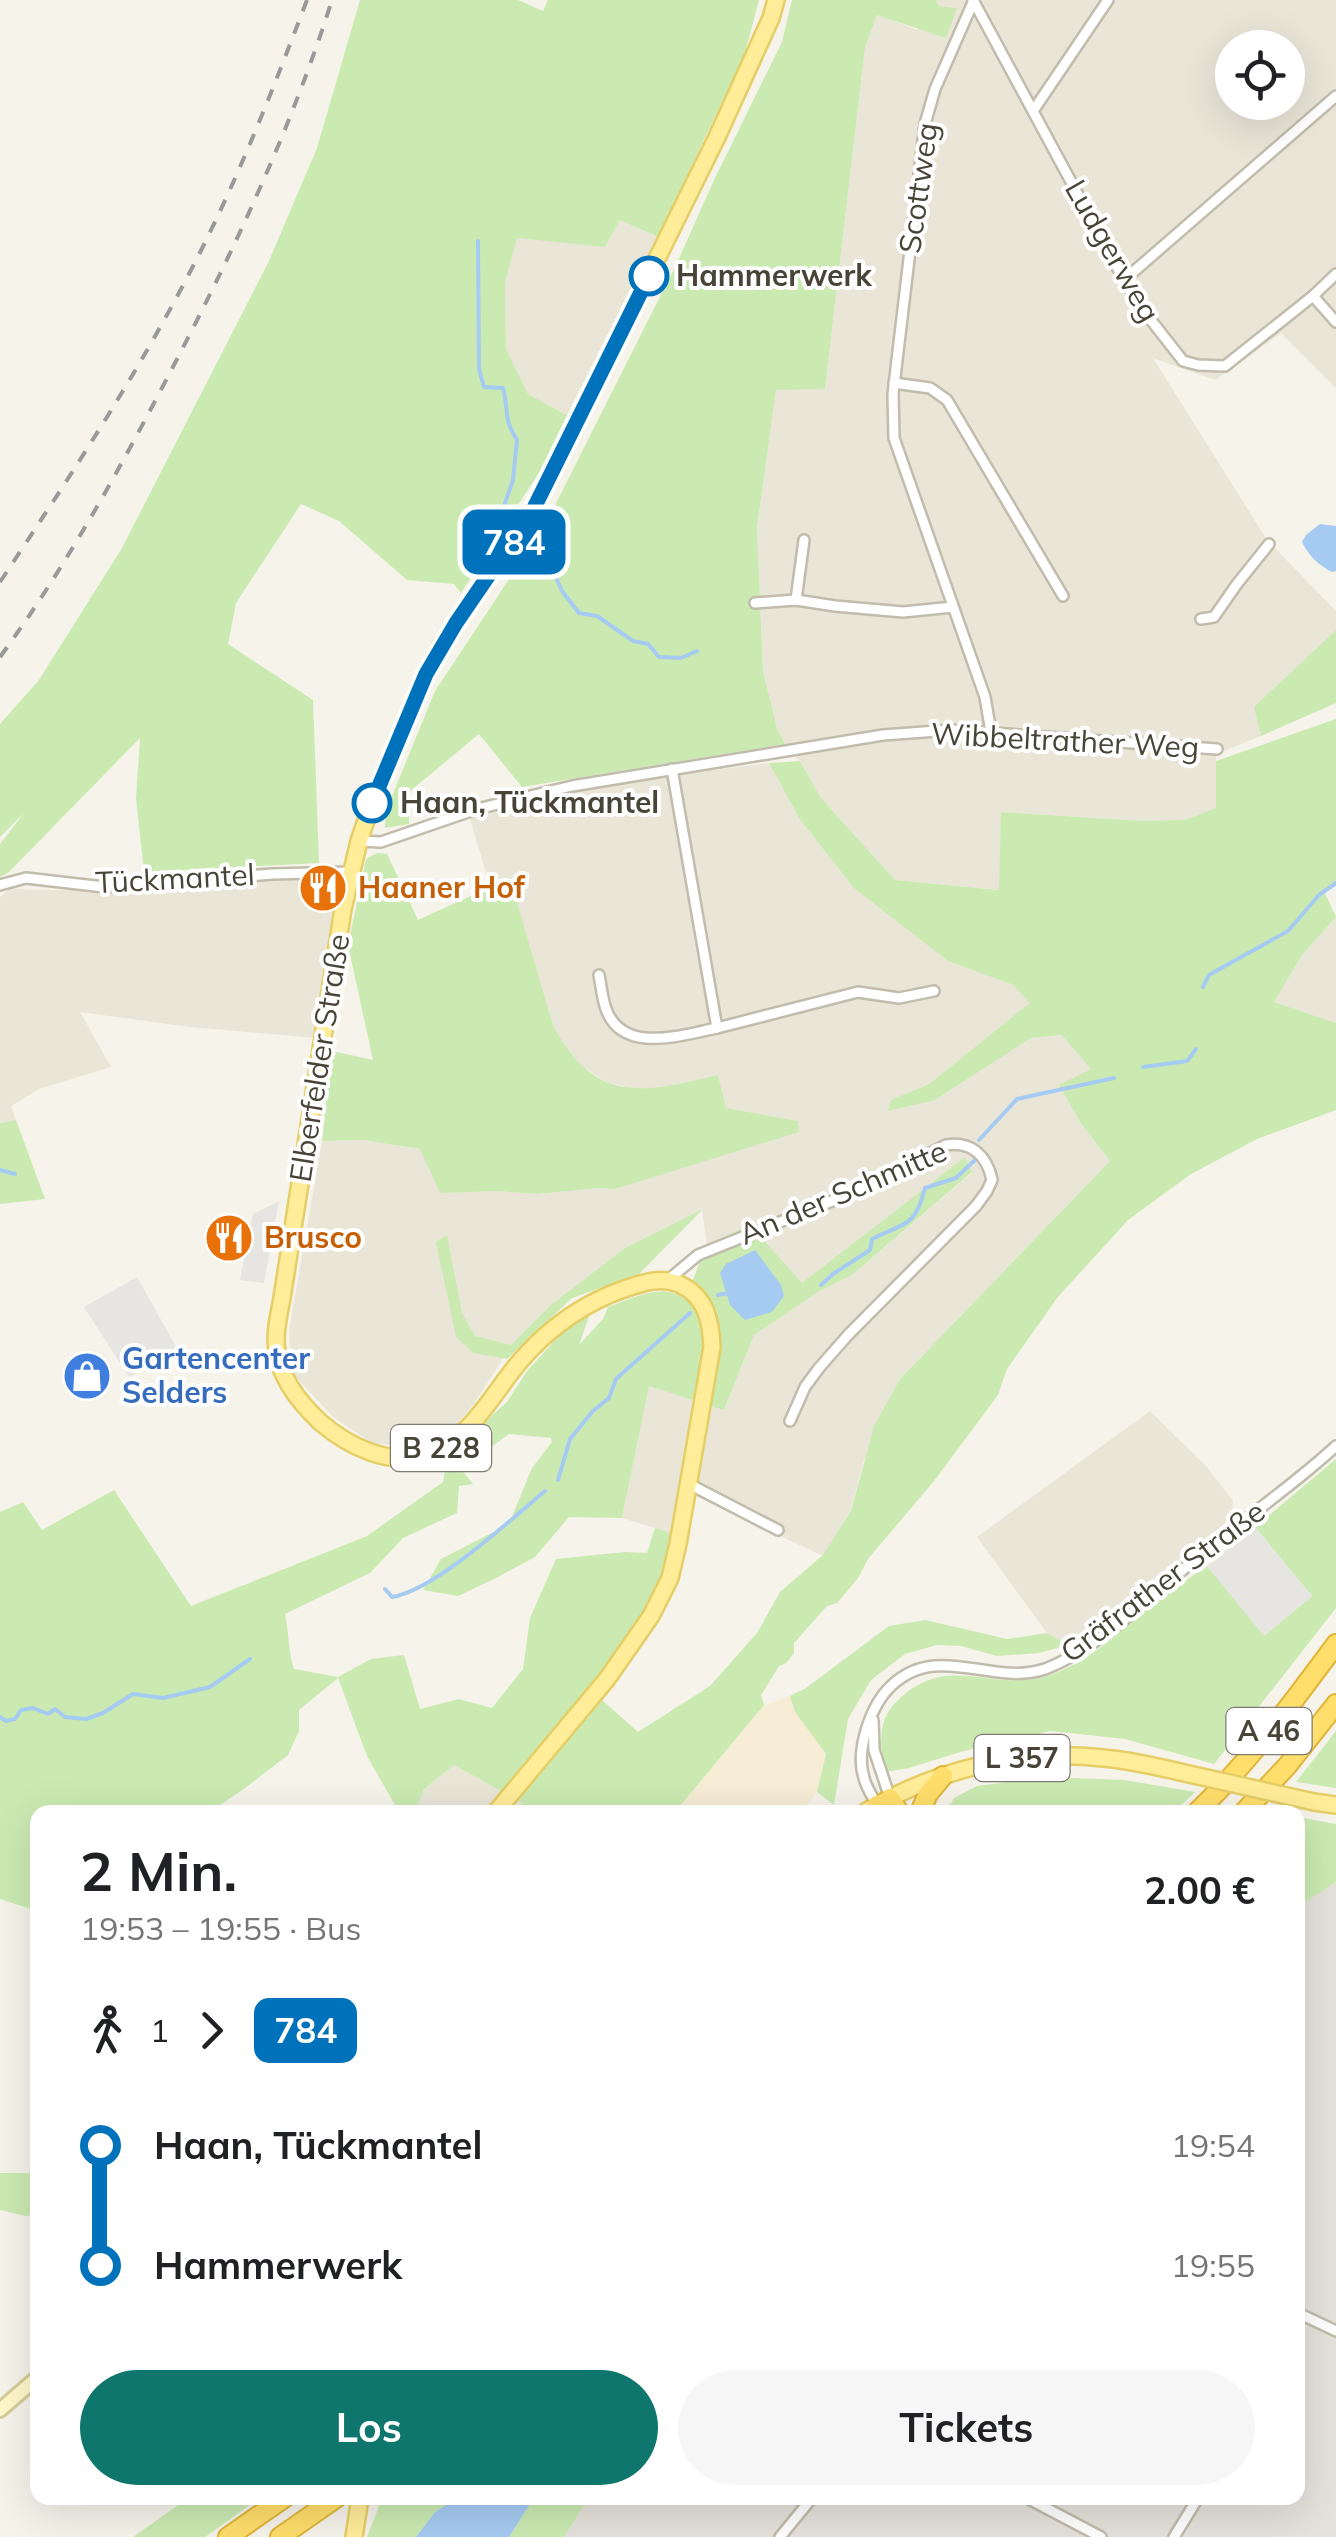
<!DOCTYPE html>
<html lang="de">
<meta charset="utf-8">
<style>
:root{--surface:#fff;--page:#f6f6f6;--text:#202124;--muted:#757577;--accent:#0f766e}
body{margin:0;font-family:Mulish,sans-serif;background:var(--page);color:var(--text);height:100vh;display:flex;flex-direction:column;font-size:38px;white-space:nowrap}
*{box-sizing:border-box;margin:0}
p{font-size:32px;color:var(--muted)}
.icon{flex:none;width:55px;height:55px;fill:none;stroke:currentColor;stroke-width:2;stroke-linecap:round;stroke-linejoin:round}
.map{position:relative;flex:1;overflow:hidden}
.details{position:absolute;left:30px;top:1805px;width:1275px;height:700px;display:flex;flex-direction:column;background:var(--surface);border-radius:20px;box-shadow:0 10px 40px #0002}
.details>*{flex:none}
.badge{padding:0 20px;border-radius:15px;font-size:35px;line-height:65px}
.buttons{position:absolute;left:1215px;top:30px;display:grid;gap:20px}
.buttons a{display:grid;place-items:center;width:90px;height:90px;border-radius:50%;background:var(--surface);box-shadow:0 10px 40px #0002;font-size:50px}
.map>.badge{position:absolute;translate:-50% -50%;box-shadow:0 0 0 5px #fff}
.legs{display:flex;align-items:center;gap:15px;height:110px;padding:0 50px;font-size:32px}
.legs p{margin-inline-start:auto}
.summary{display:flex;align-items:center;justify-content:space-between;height:170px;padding:0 50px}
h1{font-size:55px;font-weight:700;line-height:75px}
.cta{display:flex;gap:20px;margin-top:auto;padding:20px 50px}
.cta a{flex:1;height:115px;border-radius:60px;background:var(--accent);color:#fff;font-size:40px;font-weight:700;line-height:115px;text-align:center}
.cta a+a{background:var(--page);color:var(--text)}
ul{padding:0 50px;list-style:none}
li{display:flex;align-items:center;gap:35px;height:120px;font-size:38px}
li i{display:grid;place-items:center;width:15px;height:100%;margin:0 12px;background:currentColor}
li i::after{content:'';width:25px;height:25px;margin:-12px;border:8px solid;border-radius:50%;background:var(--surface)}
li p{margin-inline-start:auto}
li:first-child i{background:linear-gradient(#0000 50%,currentColor 0)}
li:last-child i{background:linear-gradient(currentColor 50%,#0000 0)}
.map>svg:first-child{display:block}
.residential{fill:#e9e6d8;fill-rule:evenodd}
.commercial{fill:#f7ecd5}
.industrial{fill:#e5e2db}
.green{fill:#cbeab2}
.parking{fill:#e7e5e1}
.water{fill:#a6cbf2}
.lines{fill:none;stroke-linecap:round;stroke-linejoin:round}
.stream{stroke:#a6cbf2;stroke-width:4}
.minor-casing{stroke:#c1bcac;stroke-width:14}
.secondary-casing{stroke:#d6cc99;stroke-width:18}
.primary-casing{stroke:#e6ce67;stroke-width:20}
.motorway-casing{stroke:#e0b539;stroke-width:22}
.minor{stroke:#fff;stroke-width:9}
.secondary{stroke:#fff8ca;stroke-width:12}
.primary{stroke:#ffed99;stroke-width:15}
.motorway{stroke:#ffde6b;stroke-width:18}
.rail{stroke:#999;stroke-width:4;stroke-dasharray:12 12;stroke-linecap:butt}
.primary-bridge-casing{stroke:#e6ce67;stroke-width:20;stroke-linecap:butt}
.primary-bridge{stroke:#ffed99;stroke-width:15}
.line-1-casing{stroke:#fff;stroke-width:22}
.line-1{stroke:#0072bc;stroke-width:15}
.stop-1-dot{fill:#fff;stroke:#0072bc;stroke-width:5}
.labels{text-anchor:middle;stroke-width:8;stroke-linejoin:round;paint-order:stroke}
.shield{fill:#fff;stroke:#807c74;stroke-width:2.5}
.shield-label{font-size:28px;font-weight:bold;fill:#494438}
.street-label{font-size:30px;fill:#494438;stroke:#fff}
.stop-label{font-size:30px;font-weight:bold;fill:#494438;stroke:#fff;text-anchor:start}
.food-label{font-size:30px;font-weight:bold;fill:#c56008;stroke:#fff;text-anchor:start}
.shop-label{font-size:30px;font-weight:bold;fill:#366cbe;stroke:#fff;text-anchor:start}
</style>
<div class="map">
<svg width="1336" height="2537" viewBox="0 0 1336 2537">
<rect width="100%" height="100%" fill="#f5f3ea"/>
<g class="residential">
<path d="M936,0H1336V388L1281,333L1215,380L1153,358L1267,540L1336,611V630L1255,707L1261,736L1216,754V809L1185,820L1142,821L1002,812L1000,890L895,880L821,798L800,761L785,744L777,728L763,671L757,528L776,389L825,388L865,48L877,14L917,30L956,8L939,6ZM1232,48H1288V102H1232Z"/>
<polygon points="620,220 658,237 567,415 528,394 506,349 505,283 517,237 605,247"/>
<polygon points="769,763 799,818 948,961 1013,985 1031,1003 929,1084 892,1100 935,1100 1031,1038 1062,1035 1092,1069 1060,1086 1080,1122 1110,1161 900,1379 863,1463 851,1510 823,1556 683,1490 675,1534 622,1518 649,1385 724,1410 754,1335 818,1292 852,1275 972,1173 965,1157 802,1284 750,1225 707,1244 702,1210 625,1248 552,1304 512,1345 473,1405 455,1426 419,1445 374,1444 333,1417 292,1373 289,1331 322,1141 362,1140 420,1149 494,1191 538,1194 600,1188 616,1189 798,1121 725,1108 718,1075 660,1089 629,1088 607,1082 582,1067 563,1043 553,1025 510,879 489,882 469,816 605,784"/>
<polygon points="279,877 337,878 316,1038 190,1027 80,1012 111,1067 39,1089 11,1106 16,1120 0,1123 0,897 9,889 105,891"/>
<polygon points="1336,917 1336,1023 1274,1002 1302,955"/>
<polygon points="1150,1411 1207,1467 1233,1501 1232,1518 1068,1645 1047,1633 977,1537"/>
<polygon points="454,1765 521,1802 524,1812 415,1812 424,1789"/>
</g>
<polygon class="commercial" points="790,1696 795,1712 826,1754 817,1792 801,1812 675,1812 764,1705"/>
<polygon class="industrial" points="1336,1882 1336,2537 564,2537 589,2498 1298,2498 1298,1907"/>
<g class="green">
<polygon points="360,0 518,0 543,11 548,0 759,0 745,53 658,237 620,220 605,247 517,238 505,283 506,349 528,394 567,415 540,471 461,593 454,584 407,580 339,521 301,504 236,603 228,644 313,700 319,863 144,872 136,798 140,738 9,872 0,877 0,844 24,813 0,837 0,724 39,680 122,548 269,261 317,148"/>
<polygon points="792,0 936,0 939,6 957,8 946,38 877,15 865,48 825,389 776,390 757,528 763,671 777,728 785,744 522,787 479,734 409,792 409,824 385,828 386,811 435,691 545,525 677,263 714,180 782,42"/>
<polygon points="1336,630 1336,703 1261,736 1254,707"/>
<path d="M1336,719V881L1324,891L1336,917L1302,955L1274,1002L1336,1023V1110L1257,1139L1191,1174L1128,1220L1057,1298L1007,1369L998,1395L934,1481L868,1559L858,1578L837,1603L827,1606L794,1643V1653L786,1663L779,1666L761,1695L764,1705L675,1812H524L521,1802L454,1765L424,1789L415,1812H399L367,1756L338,1678L299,1710V1731L288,1755L241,1791L209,1812H38L37,1911L0,1899V1512L23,1502L42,1530L114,1490L191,1606L367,1536L443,1482L448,1454L507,1402L527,1371L561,1334L592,1308L579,1345L603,1319L608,1307C631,1299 664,1281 685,1300L707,1244L750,1225L802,1283L965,1157L972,1172L852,1275L818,1292L754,1335L724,1410L649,1386L622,1518L569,1517L535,1557L496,1578L458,1596L423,1590L441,1559L509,1524L532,1468L552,1442L551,1438L509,1434L461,1469L473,1484L459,1486L457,1513L403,1538L370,1573L285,1614C289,1633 288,1651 294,1669L338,1677L371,1659L404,1655L420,1709L459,1699L492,1708L523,1669L530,1618L556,1559L625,1552L647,1553L655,1528L675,1534L665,1580L592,1691L638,1732L710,1686L757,1633L780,1592L823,1555L851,1511L874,1426L900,1379L1110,1161L1080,1122L1059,1085L1091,1069L1062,1035L1031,1038L935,1100L888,1111L891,1100L929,1084L1030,1003L1013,985L948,961L854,888L799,818L769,763L800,761L821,798L895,880L999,890L1001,812L1142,821L1185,820L1216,808V761Z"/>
<path d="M377,853L387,854L418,920L510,878L553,1025C595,1105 643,1093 718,1075L726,1108L798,1121L799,1132L615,1189L600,1188L538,1194L494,1191L440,1193L420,1149L362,1140L322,1141L332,1051L373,1060L348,945L366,859Z"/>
<polygon points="16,1120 45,1199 0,1204 0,1123"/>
<polygon points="703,1209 639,1274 572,1298 507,1359 473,1353 456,1337 436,1242 447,1235 462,1313 475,1336 511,1345 552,1304 625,1248"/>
<path d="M1336,1459V1608L1214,1764L1125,1739L1050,1731L960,1752L909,1768L886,1772C879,1747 877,1720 897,1701C950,1650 991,1695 1050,1675C1093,1661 1127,1624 1163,1597C1177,1586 1192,1576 1207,1566L1265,1635L1312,1596L1255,1527Z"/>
<polygon points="925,1620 1007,1639 1047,1633 1068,1645 1039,1653 997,1656 961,1646 937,1645 905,1654 871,1680 848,1719 834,1805 817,1792 826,1754 795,1712 790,1696 806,1688 889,1626"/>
<polygon points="1336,1731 1336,1788 1296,1782"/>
<polygon points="1047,1777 1124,1780 1195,1792 1174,1812 946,1812 954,1798 977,1786"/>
<polygon points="1298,1817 1336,1824 1336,1882 1298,1907"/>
<polygon points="0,2173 37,2173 37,2215 25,2216 0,2210"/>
<polygon points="188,2498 260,2498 205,2537 133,2537"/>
<polygon points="385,2498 457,2498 435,2512 416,2537 367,2537 381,2501"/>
<polygon points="534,2498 589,2498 564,2537 509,2537"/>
</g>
<g class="parking">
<polygon points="279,1201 264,1283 240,1280 253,1214"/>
<polygon points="137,1277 179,1352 129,1377 84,1307"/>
<polygon points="1255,1527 1312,1596 1264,1636 1207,1566"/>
</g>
<g class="water">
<path d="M1320,524L1336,526V571L1332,572C1318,565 1309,556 1302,542L1306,535Z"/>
<polygon points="755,1250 781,1285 784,1296 772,1312 745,1320 730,1305 720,1273 726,1264"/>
<polygon points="457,2498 534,2498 509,2537 416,2537 435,2512"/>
</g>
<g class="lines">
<g class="stream">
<path d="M478,241L479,369L484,387L503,388C509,411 503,419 517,440L513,480L504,506"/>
<polyline points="544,552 562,591 579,613 597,616 633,641 648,644 659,657 681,658 697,651"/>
<polyline points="1203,987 1209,975 1288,931 1319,895 1336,883"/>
<polyline points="1143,1067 1187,1061 1196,1049"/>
<polyline points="979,1140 1017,1099 1114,1078"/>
<polyline points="0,1170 15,1174"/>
<path d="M821,1285L833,1274L870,1250L872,1239C905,1222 915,1228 925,1188L956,1178L976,1159"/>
<polyline points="718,1295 729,1293"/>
<polyline points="558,1480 570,1439 593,1411 609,1398 616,1379 690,1313"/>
<path d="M385,1589L392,1597C435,1590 509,1521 545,1491"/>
<polyline points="0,1717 6,1721 15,1719 21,1710 33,1708 48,1714 55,1709 65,1717 86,1719 103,1713 133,1694 163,1698 210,1687 250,1659"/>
</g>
<g class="minor-casing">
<g id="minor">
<polyline points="973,0 1124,280 1147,315 1183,361 1198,365 1225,366 1313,296 1336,274"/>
<polyline points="974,0 935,89 925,124 893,394 894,438 985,697 991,732"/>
<polyline points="1033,111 1108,0"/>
<polyline points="1124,280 1336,96"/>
<polyline points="1313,296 1336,322"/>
<polyline points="894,383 930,388 947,400 1063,596"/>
<polyline points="796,600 804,540"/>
<polyline points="755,603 796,600 835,606 903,612 953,607"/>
<polyline points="1201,619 1214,617 1237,584 1269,544"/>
<polyline points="672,769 717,1028 858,992 899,998 934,991"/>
<polyline points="359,841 381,842 477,809 572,786 883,735 951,730 1217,749"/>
<polyline points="0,885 26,878 104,887 272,874 351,872"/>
<path d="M599,975C601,985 602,996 605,1006C620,1056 681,1035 717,1028"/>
<path d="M668,1280L698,1255L852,1193L946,1145C972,1141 987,1156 992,1180L987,1191L976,1206L848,1335L819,1368L805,1387L790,1421"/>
<polyline points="689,1484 778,1530"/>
<polyline points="873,1720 874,1750 890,1798"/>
<path d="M877,1805C872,1796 866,1787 864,1778C855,1750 871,1705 891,1686C938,1641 992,1687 1045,1669C1099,1649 1160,1588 1205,1551C1248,1516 1295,1484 1336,1446"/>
<polyline points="1298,2313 1336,2331"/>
<polyline points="1027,2498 1101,2537"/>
<polyline points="780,2537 812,2498"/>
<polyline points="1174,2537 1198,2498"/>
</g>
</g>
<g class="secondary-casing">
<polyline id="secondary" points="0,2410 38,2377"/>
</g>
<g class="primary-casing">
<g id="primary">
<polyline points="1314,1802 1336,1805"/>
<path d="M496,1812L607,1679L651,1616L670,1578L678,1544L712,1347C711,1321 706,1296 679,1284C661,1277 645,1282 627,1288C585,1302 550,1327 521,1360C492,1394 471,1440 425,1455C388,1466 348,1446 320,1422C301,1404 280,1378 277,1351C274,1334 279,1315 282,1298L343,909L359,841L372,803L426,674L441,646L532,512L717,137L771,18L776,0"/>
<path d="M865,1812C936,1769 1020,1749 1103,1758C1129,1760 1154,1766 1180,1772"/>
<polyline points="354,2537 360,2498"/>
</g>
</g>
<g class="motorway-casing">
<g id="motorway">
<polyline points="890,1798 899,1812"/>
<polyline points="877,1805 881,1812"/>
<polyline points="920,1812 928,1794 943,1776"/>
<path d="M1197,1812C1249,1762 1293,1702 1336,1644"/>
<polyline points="1244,1812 1287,1766 1336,1704"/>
<polyline points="228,2537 284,2498"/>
<polyline points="280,2537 336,2498"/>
</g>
</g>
<use href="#minor" class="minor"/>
<use href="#secondary" class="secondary"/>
<use href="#primary" class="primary"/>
<use href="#motorway" class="motorway"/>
<g class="rail">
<path d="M0,582C67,481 134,380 190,272C236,184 272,92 307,0"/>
<path d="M0,657C68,564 122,465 175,363C236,246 292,126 332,0"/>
</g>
<g class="primary-bridge-casing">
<polyline id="primary-bridge" points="1180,1772 1314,1802"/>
</g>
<use href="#primary-bridge" class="primary-bridge"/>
</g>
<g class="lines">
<g class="line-1-casing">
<polyline id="line-1" points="372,803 426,674 456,623 532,512 649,276"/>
</g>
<use href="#line-1" class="line-1"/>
</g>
<defs>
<g id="restaurant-disc" transform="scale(2.5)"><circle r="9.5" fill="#e8710a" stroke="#fff"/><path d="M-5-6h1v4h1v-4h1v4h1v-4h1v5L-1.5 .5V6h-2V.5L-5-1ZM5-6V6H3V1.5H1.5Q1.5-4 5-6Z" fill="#fff"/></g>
<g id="shop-disc" transform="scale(2.5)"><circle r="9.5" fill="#3f7fe0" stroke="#fff"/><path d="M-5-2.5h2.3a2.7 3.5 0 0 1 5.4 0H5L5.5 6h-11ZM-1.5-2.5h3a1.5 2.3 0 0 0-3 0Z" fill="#fff"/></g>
</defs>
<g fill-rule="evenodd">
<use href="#restaurant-disc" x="323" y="888"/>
<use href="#restaurant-disc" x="229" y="1238"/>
<use href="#shop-disc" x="87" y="1376"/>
</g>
<g class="stop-1-dot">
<circle cx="649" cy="276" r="18"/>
<circle cx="372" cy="803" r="18"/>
</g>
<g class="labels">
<g class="shield">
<rect x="391" y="1425" width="100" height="46" rx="8"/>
<rect x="1226.5" y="1708" width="85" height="46" rx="8"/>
<rect x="974.5" y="1735" width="95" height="46" rx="8"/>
</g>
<g class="shield-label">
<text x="441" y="1458">B 228</text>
<text x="1269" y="1741">A 46</text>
<text x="1022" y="1768">L 357</text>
</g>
<g class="street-label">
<text transform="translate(919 188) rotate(-82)" y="10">Scottweg</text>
<text transform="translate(1112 251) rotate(60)" y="10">Ludgerweg</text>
<text transform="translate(1065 741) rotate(3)" y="10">Wibbeltrather Weg</text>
<text transform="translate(175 879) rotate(-3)" y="10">Tückmantel</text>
<text transform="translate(320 1058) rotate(-81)" y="10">Elberfelder Straße</text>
<text transform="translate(843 1193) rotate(-23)" y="10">An der Schmitte</text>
<text transform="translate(1163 1582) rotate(-37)" y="10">Gräfrather Straße</text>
</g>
<g class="stop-label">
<text x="676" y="286">Hammerwerk</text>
<text x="400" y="813">Haan, Tückmantel</text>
</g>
<g class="food-label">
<text x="358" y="898">Haaner Hof</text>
<text x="264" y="1248">Brusco</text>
</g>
<g class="shop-label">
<text x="122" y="1369">Gartencenter<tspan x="122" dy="34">Selders</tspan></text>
</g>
</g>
</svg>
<div class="buttons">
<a><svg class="icon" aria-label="locate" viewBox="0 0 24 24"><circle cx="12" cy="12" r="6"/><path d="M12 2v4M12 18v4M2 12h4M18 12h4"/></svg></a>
</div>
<b class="badge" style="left:514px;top:542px;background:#0072bc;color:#fff">784</b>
<section class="details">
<div class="summary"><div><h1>2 Min.</h1><p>19:53 – 19:55 · Bus</p></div><b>2.00 €</b></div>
<div class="legs"><svg class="icon" aria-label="walk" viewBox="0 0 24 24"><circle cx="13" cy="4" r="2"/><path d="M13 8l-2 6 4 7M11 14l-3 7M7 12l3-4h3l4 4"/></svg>1<svg class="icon" aria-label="forward" viewBox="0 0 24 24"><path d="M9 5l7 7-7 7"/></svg><b class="badge" style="background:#0072bc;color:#fff">784</b></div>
<ul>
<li><i style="color:#0072bc"></i><b>Haan, Tückmantel</b><p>19:54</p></li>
<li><i style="color:#0072bc"></i><b>Hammerwerk</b><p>19:55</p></li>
</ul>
<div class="cta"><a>Los</a><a>Tickets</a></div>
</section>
</div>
